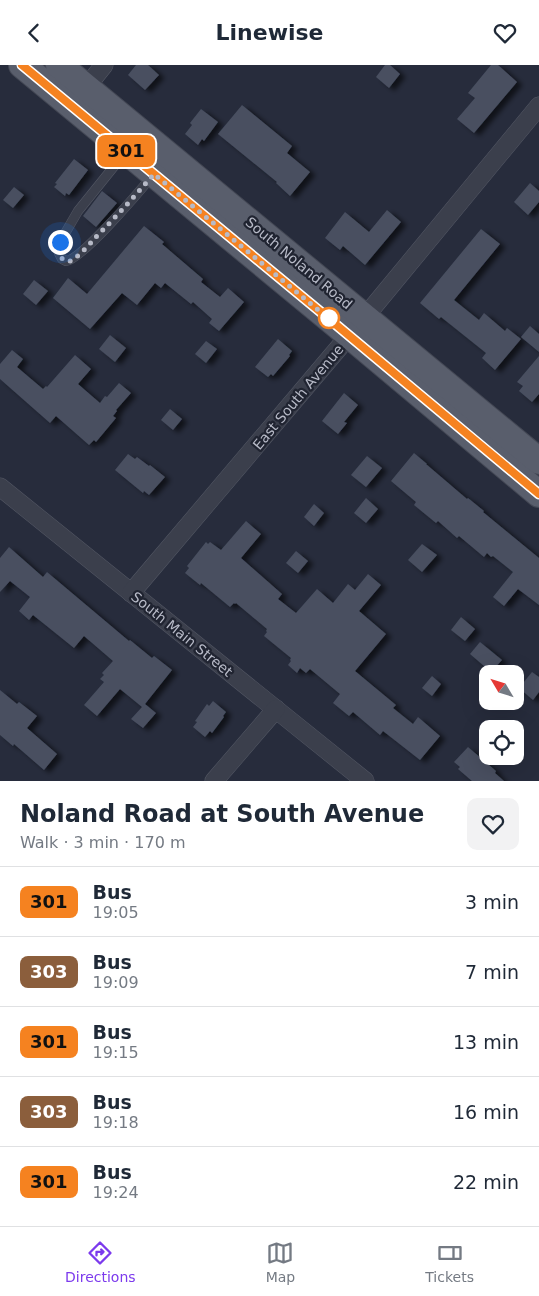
<!DOCTYPE html>
<meta charset="utf-8">
<style>
:root{--surface:#fff;--page:#f2f2f3;--text:#1f2937;--muted:#747a83;--line:#e0e1e3;--accent:#7c3aed}
body{margin:0;font-family:"DejaVu Sans",sans-serif;background:var(--page);color:var(--text);height:100vh;display:flex;flex-direction:column;font-size:19px;white-space:nowrap}
*{box-sizing:border-box;margin:0}
p{font-size:16px;color:var(--muted)}
.icon{flex:none;width:28px;height:28px;fill:none;stroke:currentColor;stroke-width:2;stroke-linecap:round;stroke-linejoin:round}
.map{position:relative;height:716px;overflow:hidden}
.details{display:flex;flex-direction:column;background:var(--surface);flex:1}
.details>*{flex:none}
.badge{padding:0 10px;border-radius:8px;font-size:18px;line-height:32px}
.needle{width:32px;rotate:308deg}
.fabs{position:absolute;left:479px;top:600px;display:grid;gap:10px}
.fabs a{display:grid;place-items:center;width:45px;height:45px;border-radius:10px;background:var(--surface);box-shadow:0 5px 20px #0002;font-size:25px}
.you{position:absolute;width:25px;height:25px;margin:-12px;border:4px solid #fff;border-radius:50%;background:#1a73e8;box-shadow:0 0 0 8px #1a73e833}
.map>.badge{position:absolute;translate:-50% -50%;box-shadow:0 0 0 2px #fff}
.round{display:grid;place-items:center;flex:none;width:52px;height:52px;border-radius:10px;background:var(--page)}
.overview{display:flex;align-items:center;justify-content:space-between;height:85px;padding:0 20px}
h1{font-size:24px;font-weight:600;line-height:38px}
ul{padding:0;list-style:none}
li{display:flex;align-items:center;gap:15px;height:70px;padding:0 20px;border-top:1px solid var(--line)}
li div{flex:1}
li b{display:block;font-size:19px}
li em{font-style:normal}
li .badge{min-width:55px;font-weight:700;text-align:center}
header{display:flex;justify-content:space-between;align-items:center;height:65px;padding:0 20px;background:var(--surface);font-size:22px;font-weight:600}
.dock{display:flex;justify-content:space-around;align-items:center;height:70px;border-top:1px solid var(--line);background:var(--surface);font-size:14px;color:var(--muted)}
.dock a{display:grid;justify-items:center;gap:2px}
.dock .on{color:var(--accent)}
.map>svg:first-child{display:block}
.building{fill:#484f60;filter:url(#shadow)}
.lines{fill:none;stroke-linecap:round;stroke-linejoin:round}
.service-casing{stroke:#535764;stroke-width:10}
.minor-casing{stroke:#535764;stroke-width:19}
.primary-casing{stroke:#444855;stroke-width:28}
.service{stroke:#3b3f4c;stroke-width:9}
.minor{stroke:#3b3f4c;stroke-width:18}
.primary{stroke:#595e6c;stroke-width:26}
.line-casing{stroke:#fff;stroke-width:11}
.line{stroke:#f58220;stroke-width:8}
.walk{stroke:#b7bac7;stroke-width:5;stroke-dasharray:0 9}
.stop-dot{fill:#fff;stroke:#f58220;stroke-width:2.5}
.labels{text-anchor:middle;stroke-width:4.5;stroke-linejoin:round;paint-order:stroke}
.street-label{font-size:14px;fill:#b7bac7;stroke:#202431}
</style>
<header><svg class="icon" aria-label="back" viewBox="0 0 24 24"><path d="M15 5l-7 7 7 7"/></svg>Linewise<svg class="icon" aria-label="heart" viewBox="0 0 24 24"><path d="M12 20l-8-8c-3-5 5-10 8-4 3-6 11-1 8 4z"/></svg></header>
<div class="map">
<svg width="539" height="716" viewBox="0 0 539 716">
<defs>
<filter id="shadow"><feDropShadow dx="5.5" dy="3" stdDeviation="2.5" flood-color="#0009"/></filter>
</defs>
<rect width="100%" height="100%" fill="#272c3c"/>
<g class="building">
<polygon points="136,0 148,0 159,10 145,25 128,10"/>
<polygon points="385,0 390,0 400,9 389,23 376,12"/>
<polygon points="491,0 498,0 517,17 474,68 457,54 475,33 468,28"/>
<polygon points="242,40 292,81 287,88 310,107 290,131 276,118 277,117 218,69"/>
<polygon points="201,44 218,57 204,76 202,74 198,80 185,69 192,60 190,58"/>
<polygon points="74,94 88,105 69,130 66,128 65,131 54,122 57,119 55,118"/>
<polygon points="530,118 539,126 539,137 528,150 514,137"/>
<polygon points="14,122 24,130 13,143 3,135"/>
<polygon points="102,126 117,138 96,162 83,151"/>
<polygon points="387,145 401,157 365,200 343,181 340,185 325,173 345,147 369,167"/>
<polygon points="144,161 164,177 162,179 203,214 201,217 220,232 228,223 244,237 219,266 209,258 212,254 193,237 191,239 165,218 161,223 155,218 137,240 122,228 90,264 53,233 68,213 87,229"/>
<polygon points="481,164 500,179 454,235 479,255 484,248 505,266 507,263 521,274 495,305 482,293 486,288 441,252 439,254 420,238"/>
<polygon points="34,215 48,226 36,240 23,229"/>
<polygon points="530,261 539,269 539,287 521,272"/>
<polygon points="110,270 126,283 115,297 99,284"/>
<polygon points="278,274 292,286 289,290 290,291 273,311 271,309 268,312 255,302"/>
<polygon points="206,276 217,284 206,298 195,289"/>
<polygon points="12,285 23,294 17,302 43,324 46,321 47,322 75,290 91,304 78,319 100,338 105,331 107,332 119,318 131,328 116,345 117,346 113,351 116,353 96,377 94,375 89,380 56,351 50,358 0,314 0,299"/>
<polygon points="539,291 539,329 532,337 519,326 523,321 517,317"/>
<polygon points="344,328 358,340 344,357 347,358 338,369 322,356"/>
<polygon points="170,344 182,354 173,365 161,355"/>
<polygon points="414,388 427,399 426,399 467,434 468,433 484,446 483,447 539,493 539,540 518,524 504,541 493,532 513,507 493,491 491,492 487,488 484,492 459,471 457,473 438,456 436,458 414,440 416,437 391,416"/>
<polygon points="128,389 135,394 137,392 149,401 150,400 165,412 149,430 144,426 143,428 115,405"/>
<polygon points="367,391 382,403 366,422 351,410"/>
<polygon points="366,433 378,444 366,458 354,448"/>
<polygon points="314,439 324,448 314,461 304,452"/>
<polygon points="246,456 261,469 241,493 282,529 278,534 296,548 317,524 333,538 348,519 355,525 368,509 381,520 359,546 386,569 355,606 396,640 393,643 413,659 418,652 440,671 420,695 383,666 380,670 353,647 349,651 333,638 340,629 310,604 306,608 300,603 297,608 288,600 291,596 290,595 291,593 264,571 267,567 266,566 267,564 236,538 235,539 234,538 230,542 201,518 200,520 185,508 189,503 187,501 206,477 208,479 210,477 221,485"/>
<polygon points="422,479 437,490 422,507 408,495"/>
<polygon points="9,482 43,512 47,507 129,576 130,575 152,593 154,591 172,605 145,639 156,648 143,663 131,654 142,642 120,624 97,651 84,640 104,617 100,614 104,610 102,608 113,596 84,571 74,583 33,550 29,555 19,546 30,532 10,516 0,527 0,493"/>
<polygon points="296,486 308,496 298,508 286,498"/>
<polygon points="461,552 475,564 465,576 451,565"/>
<polygon points="480,577 502,595 491,607 470,589"/>
<polygon points="532,607 539,612 539,627 533,635 519,623"/>
<polygon points="432,611 441,619 432,631 422,623"/>
<polygon points="0,625 17,639 19,637 37,651 27,663 57,689 44,705 14,679 13,681 0,670"/>
<polygon points="213,636 226,647 223,651 224,652 212,668 210,666 205,672 193,662 197,657 195,656 207,639 209,641"/>
<polygon points="468,682 496,706 495,708 504,716 472,716 458,704 460,702 454,697"/>
</g>
<g class="lines">
<g class="service-casing">
<path id="service" d="M124,89L78,146L60,177L59,188L62,194L66,196C81,195 140,126 152,111"/>
</g>
<g class="minor-casing">
<g id="minor">
<polyline points="80,30 104,0"/>
<polyline points="0,422 365,716"/>
<polyline points="131,528 364,253 539,41"/>
<polyline points="214,716 276,644"/>
</g>
</g>
<g class="primary-casing">
<g id="primary">
<polyline points="22,0 349,270 539,429"/>
<polyline points="59,0 539,396"/>
</g>
</g>
<use href="#service" class="service"/>
<use href="#minor" class="minor"/>
<use href="#primary" class="primary"/>
</g>
<g class="lines">
<g class="line-casing">
<polyline id="line" points="22,0 334,258 539,429"/>
</g>
<use href="#line" class="line"/>
<path class="walk" d="M60,177L58,188C61,192 64,198 70,196C77,193 88,181 93,175C114,154 134,132 154,109L334,258L329,253"/>
</g>
<circle class="stop-dot" cx="329" cy="253" r="10"/>
<g class="labels">
<g class="street-label">
<text transform="translate(299 198) rotate(40)" y="5">South Noland Road</text>
<text transform="translate(298 332) rotate(-50)" y="5">East South Avenue</text>
<text transform="translate(182 569) rotate(39)" y="5">South Main Street</text>
</g>
</g>
</svg>
<div class="fabs">
<a><svg class="needle" viewBox="-14 -14 28 28"><path d="M0-13l5 13h-10z" fill="#e53935"/><path d="M0 13l5-13h-10z" fill="#747a83"/></svg></a>
<a><svg class="icon" aria-label="locate" viewBox="0 0 24 24"><circle cx="12" cy="12" r="6"/><path d="M12 2v4M12 18v4M2 12h4M18 12h4"/></svg></a>
</div>
<div class="you" style="left:60px;top:177px"></div>
<b class="badge" style="left:126px;top:86px;background:#f58220;color:#111">301</b>
</div>
<section class="details">
<div class="overview"><div><h1>Noland Road at South Avenue</h1><p>Walk · 3 min · 170 m</p></div><a class="round"><svg class="icon" aria-label="heart" viewBox="0 0 24 24"><path d="M12 20l-8-8c-3-5 5-10 8-4 3-6 11-1 8 4z"/></svg></a></div>
<ul>
<li><span class="badge" style="background:#f58220;color:#111">301</span><div><b>Bus</b><p>19:05</p></div><em>3 min</em></li>
<li><span class="badge" style="background:#8b5e3c;color:#fff">303</span><div><b>Bus</b><p>19:09</p></div><em>7 min</em></li>
<li><span class="badge" style="background:#f58220;color:#111">301</span><div><b>Bus</b><p>19:15</p></div><em>13 min</em></li>
<li><span class="badge" style="background:#8b5e3c;color:#fff">303</span><div><b>Bus</b><p>19:18</p></div><em>16 min</em></li>
<li><span class="badge" style="background:#f58220;color:#111">301</span><div><b>Bus</b><p>19:24</p></div><em>22 min</em></li>
</ul>
</section>
<nav class="dock">
<a class="on"><svg class="icon" aria-label="directions" viewBox="0 0 24 24"><path d="M12 3l9 9-9 9-9-9zM9 14v-3h6M13 9l2 2-2 2"/></svg>Directions</a>
<a><svg class="icon" aria-label="map" viewBox="0 0 24 24"><path d="M3 6l6-2 6 2 6-2v14l-6 2-6-2-6 2zM9 4v14M15 6v14"/></svg>Map</a>
<a><svg class="icon" aria-label="tickets" viewBox="0 0 24 24"><path d="M3 7h18v10H3zM15 7v10"/></svg>Tickets</a>
</nav>
